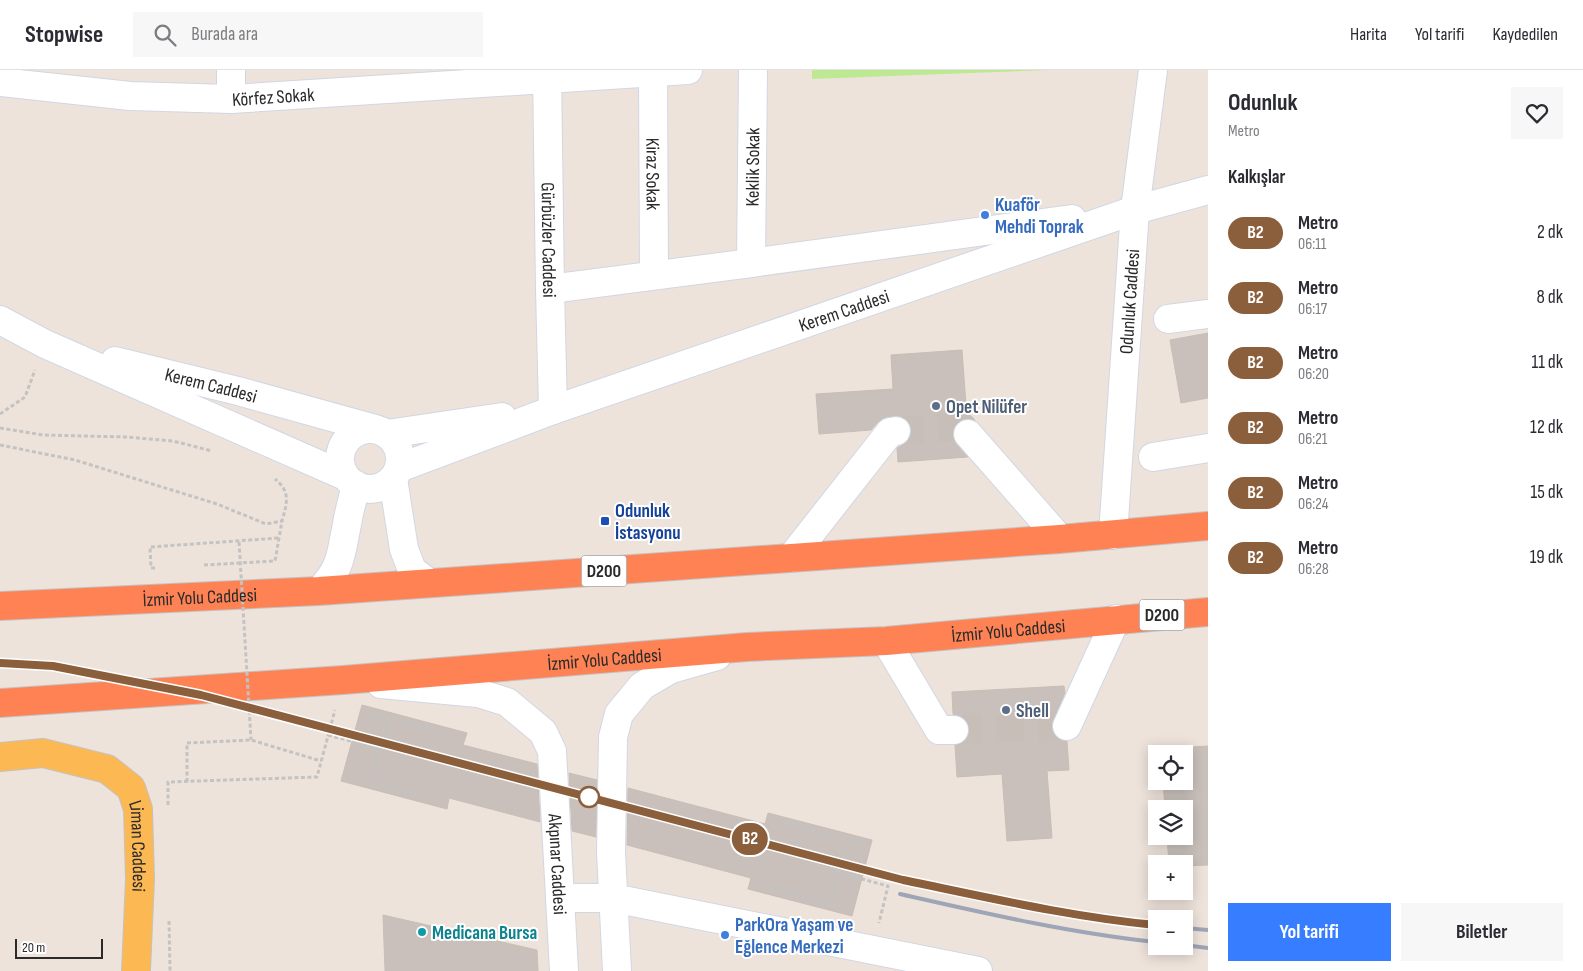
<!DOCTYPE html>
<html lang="tr">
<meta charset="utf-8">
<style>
:root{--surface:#fff;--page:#f7f7f7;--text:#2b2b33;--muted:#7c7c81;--line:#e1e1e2;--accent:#377dff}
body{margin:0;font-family:"Sofia Sans Condensed",sans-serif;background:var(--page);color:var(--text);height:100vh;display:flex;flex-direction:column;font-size:19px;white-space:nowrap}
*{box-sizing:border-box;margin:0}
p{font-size:16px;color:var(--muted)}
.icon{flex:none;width:28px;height:28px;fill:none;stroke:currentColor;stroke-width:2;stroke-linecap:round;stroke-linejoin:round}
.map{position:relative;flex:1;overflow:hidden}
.details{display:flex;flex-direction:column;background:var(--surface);width:375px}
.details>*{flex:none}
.badge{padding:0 10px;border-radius:16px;font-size:18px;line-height:32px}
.fabs{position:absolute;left:1148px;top:675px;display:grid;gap:10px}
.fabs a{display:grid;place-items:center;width:45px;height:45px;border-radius:0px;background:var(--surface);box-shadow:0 2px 12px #0003;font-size:25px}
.scale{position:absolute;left:15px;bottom:12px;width:88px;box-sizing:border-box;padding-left:5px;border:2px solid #2a2a2a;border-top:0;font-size:14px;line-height:18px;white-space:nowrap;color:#2a2a2a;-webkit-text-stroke:4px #fff;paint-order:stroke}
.map>.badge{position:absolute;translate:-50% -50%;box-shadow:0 0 0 2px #fff}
h2{padding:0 20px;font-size:19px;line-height:45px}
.round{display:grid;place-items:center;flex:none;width:52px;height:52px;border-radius:0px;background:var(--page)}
.summary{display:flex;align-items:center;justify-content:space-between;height:85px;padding:0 20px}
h1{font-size:24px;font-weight:700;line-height:38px}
.primary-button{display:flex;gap:10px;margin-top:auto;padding:10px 20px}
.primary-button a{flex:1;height:58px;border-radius:0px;background:var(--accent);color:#fff;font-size:20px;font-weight:700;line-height:58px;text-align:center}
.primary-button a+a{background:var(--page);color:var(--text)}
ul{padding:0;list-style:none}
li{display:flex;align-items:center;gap:15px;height:65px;padding:0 20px}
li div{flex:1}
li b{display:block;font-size:19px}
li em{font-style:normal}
li .badge{min-width:55px;font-weight:700;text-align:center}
header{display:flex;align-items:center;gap:30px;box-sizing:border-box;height:70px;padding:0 25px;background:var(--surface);border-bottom:1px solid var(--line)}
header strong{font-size:24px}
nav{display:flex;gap:28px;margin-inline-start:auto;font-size:18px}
.search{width:350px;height:45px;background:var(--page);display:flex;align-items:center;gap:12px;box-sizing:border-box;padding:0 18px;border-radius:0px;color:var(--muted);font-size:19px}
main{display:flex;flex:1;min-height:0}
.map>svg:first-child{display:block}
.green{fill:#bee993}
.building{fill:#c9c0bb;stroke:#c9beb5}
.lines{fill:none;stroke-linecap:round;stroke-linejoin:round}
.minor-tunnel{stroke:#c7beb8;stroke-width:28;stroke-dasharray:28 14;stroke-linecap:butt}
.minor-casing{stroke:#d0d7e4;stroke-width:30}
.major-casing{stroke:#c3c3c3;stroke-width:30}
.highway-casing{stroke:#c3c3c3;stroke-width:30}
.path{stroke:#c3c3c3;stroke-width:3;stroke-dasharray:4 2.5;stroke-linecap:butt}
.minor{stroke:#fff;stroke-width:28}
.major{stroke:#fcb852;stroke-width:28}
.highway{stroke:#ff8255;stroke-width:28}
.rail{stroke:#9da5b6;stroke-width:4}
.path-bridge{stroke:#c3c3c3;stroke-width:3;stroke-dasharray:4 2.5;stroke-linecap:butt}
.line-casing{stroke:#fff;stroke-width:11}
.line{stroke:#8b5e3c;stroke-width:8}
.shop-dot{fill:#3f7fe0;stroke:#fff;stroke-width:2}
.service-dot{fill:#5c6f8a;stroke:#fff;stroke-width:2}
.transit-dot{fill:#1a4fb4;stroke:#fff;stroke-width:2}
.stop-dot{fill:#fff;stroke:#8b5e3c;stroke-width:2.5}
.culture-dot{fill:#0f9aa8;stroke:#fff;stroke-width:2}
.labels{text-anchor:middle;stroke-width:4;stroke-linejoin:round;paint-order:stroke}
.shield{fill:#fff;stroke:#6a6a6a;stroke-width:1}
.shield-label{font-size:18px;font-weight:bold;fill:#2a2a2a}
.street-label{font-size:19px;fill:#2a2a2a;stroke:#fff}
.shop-label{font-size:19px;font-weight:bold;fill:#366cbe;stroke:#fff;text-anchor:start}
.service-label{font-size:19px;font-weight:bold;fill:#4e5e75;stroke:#fff;text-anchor:start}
.transit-label{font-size:19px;font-weight:bold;fill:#164399;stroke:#fff;text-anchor:start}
.culture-label{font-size:19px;font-weight:bold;fill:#0d838f;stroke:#fff;text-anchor:start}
</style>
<header>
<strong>Stopwise</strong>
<div class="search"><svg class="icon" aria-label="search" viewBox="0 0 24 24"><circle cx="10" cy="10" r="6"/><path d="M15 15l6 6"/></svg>Burada ara</div>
<nav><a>Harita</a><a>Yol tarifi</a><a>Kaydedilen</a></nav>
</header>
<main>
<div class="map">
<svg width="1208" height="901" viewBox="0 0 1208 901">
<rect width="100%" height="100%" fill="#eee3db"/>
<polygon class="green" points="812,0 1049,0 812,9"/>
<g class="building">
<polygon points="1208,263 1208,328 1181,333 1170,270"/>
<polygon points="962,280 967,349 957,353 953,359 953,367 956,374 968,387 898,392 897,378 906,373 910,367 911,359 908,351 901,346 887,347 878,352 871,360 819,364 816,324 893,319 891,285"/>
<polygon points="1064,616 1065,623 1053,650 1051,657 1055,665 1060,670 1067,671 1069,700 1047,701 1052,768 1007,771 1002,704 957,707 955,675 962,673 967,668 970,660 968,653 962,647 953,644 952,622"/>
<polygon points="362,635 467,663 463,675 537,694 540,752 449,728 447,739 341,711"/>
<polygon points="1208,676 1208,795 1184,796 1184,794 1169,794 1167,766 1184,766 1184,739 1165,739 1163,711 1184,711 1184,684 1161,684 1161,679"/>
<polygon points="569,703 597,710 596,767 572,761"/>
<polygon points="628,718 765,754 768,743 872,770 852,846 748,819 751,808 627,775"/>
<polygon points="383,845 537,880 538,901 385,901"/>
</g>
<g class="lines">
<g class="minor-tunnel">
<polyline points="896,361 962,356 968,364"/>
<polyline points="954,660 1067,656"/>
</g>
<g class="minor-casing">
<g id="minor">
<polyline points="231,0 231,29"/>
<path id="s1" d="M547,0L550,219L553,340"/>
<path id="s2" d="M653,0L654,205"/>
<path id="s3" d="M0,12L130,26L231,29L688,0"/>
<path id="s4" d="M751,193L753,0"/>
<polyline points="550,219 751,193 1072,149"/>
<polyline points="1168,249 1208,244"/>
<polyline points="0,250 45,274 345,406"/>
<path id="s5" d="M115,291L238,321L375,359"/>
<circle cx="370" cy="389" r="30"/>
<polyline points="387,364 502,347"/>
<polyline points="968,364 1060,469"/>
<polyline points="1153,387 1208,378"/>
<path id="s6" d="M399,398L553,340L1135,140L1208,120"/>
<polyline points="393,409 404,479 412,500 429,513"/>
<path id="s7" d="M1113,465L1135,140L1153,0"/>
<polyline points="791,488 890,362 896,361"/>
<path d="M319,521C342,498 341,483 347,454C349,441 353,428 356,415"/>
<polyline points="886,571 939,660 954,660"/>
<path id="s8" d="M381,614L478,623L507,632L543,662L552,681L564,901"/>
<polyline points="1067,656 1116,549"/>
<polyline points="560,828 613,828 978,901"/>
<polyline points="617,901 611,782 613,667 619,644 642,616 671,599 717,586"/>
</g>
</g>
<g class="major-casing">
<g id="major">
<path id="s9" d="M0,687L43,683L107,699L131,718L138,739L140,809L136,901"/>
</g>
</g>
<g class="highway-casing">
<g id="highway">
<path id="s10" d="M0,536L319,521L1060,469L1208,456"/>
<path id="s11" d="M0,633L343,610L747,577L886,571L1208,542"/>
</g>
</g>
<g class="path">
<polyline points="0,344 25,327 35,300"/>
<polyline points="0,358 43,365 126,367 173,371 212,381"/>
<path d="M0,375L75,390L217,434L266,454L282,451C287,433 291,422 275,409"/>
<polyline points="204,495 275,491 282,451"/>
<polyline points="155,498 151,498 150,477 279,468"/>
<polyline points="374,644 443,663"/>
<polyline points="328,665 380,679"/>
<polyline points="358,708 427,727"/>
<polyline points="187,712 187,673 251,670 321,691"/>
<polyline points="372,712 388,648"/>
<polyline points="168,735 168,712 317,707 335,640"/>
<polyline points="786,753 858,773"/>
<polyline points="836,802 888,816 879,853"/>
<polyline points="770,818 842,838"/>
<polyline points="828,834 844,770"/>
<polyline points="169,851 170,901"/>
</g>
<use href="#minor" class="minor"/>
<use href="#major" class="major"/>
<use href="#highway" class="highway"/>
<g class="rail">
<path d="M903,810C986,827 1071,847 1156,855"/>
<path d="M900,824C984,843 1070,863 1156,872"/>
<polyline points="1184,858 1208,860"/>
<polyline points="1184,875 1208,878"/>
</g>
<polyline class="path-bridge" points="239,472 251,670"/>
</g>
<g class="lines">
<g class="line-casing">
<path id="line" d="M0,593L53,596L201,625L903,810C986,827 1071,847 1156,855"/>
</g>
<use href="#line" class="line"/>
</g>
<g class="shop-dot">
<circle cx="985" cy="145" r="5"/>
<circle cx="725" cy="865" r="5"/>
</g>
<g class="service-dot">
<circle cx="936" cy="336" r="5"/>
<circle cx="1006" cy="640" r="5"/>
</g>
<rect class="transit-dot" x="600" y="446" width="10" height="10" rx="2.5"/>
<circle class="stop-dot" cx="589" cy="727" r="10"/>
<circle class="culture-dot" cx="422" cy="862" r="5"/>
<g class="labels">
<g class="shield">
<rect x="581.5" y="485.5" width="45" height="31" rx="4"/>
<rect x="1139.5" y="529.5" width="45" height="31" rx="4"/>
</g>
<g class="shield-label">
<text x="604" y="507">D200</text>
<text x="1162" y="551">D200</text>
</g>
<g class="street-label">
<text dy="7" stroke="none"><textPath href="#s3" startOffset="274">Körfez Sokak</textPath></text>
<text dy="7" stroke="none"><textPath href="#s4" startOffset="96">Keklik Sokak</textPath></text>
<text dy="7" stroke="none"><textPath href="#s2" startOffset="104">Kiraz Sokak</textPath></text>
<text dy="7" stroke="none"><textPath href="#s1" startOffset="170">Gürbüzler Caddesi</textPath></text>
<text dy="7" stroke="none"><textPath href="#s7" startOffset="234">Odunluk Caddesi</textPath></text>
<text dy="7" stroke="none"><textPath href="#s6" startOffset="472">Kerem Caddesi</textPath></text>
<text dy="7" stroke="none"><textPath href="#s5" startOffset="99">Kerem Caddesi</textPath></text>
<text dy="7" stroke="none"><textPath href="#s10" startOffset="200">İzmir Yolu Caddesi</textPath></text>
<text dy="7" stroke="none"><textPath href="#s11" startOffset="1011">İzmir Yolu Caddesi</textPath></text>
<text dy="7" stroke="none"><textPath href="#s11" startOffset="606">İzmir Yolu Caddesi</textPath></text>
<text dy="7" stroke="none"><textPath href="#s9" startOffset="199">Liman Caddesi</textPath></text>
<text dy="7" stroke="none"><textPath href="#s8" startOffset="309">Akpınar Caddesi</textPath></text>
</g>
<g class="shop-label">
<text x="995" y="141">Kuaför<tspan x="995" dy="22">Mehdi Toprak</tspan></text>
<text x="735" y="861">ParkOra Yaşam ve<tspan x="735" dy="22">Eğlence Merkezi</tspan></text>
</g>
<g class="service-label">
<text x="946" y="343">Opet Nilüfer</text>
<text x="1016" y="647">Shell</text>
</g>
<g class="transit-label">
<text x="615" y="447">Odunluk<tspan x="615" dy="22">İstasyonu</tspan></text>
</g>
<g class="culture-label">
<text x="432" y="869">Medicana Bursa</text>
</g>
</g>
</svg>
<div class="fabs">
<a><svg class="icon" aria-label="locate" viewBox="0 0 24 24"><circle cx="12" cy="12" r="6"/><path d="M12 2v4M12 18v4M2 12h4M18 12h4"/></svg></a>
<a><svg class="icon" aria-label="layers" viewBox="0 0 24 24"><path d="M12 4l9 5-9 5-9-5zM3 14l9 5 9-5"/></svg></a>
<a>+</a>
<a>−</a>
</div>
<div class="scale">20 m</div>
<b class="badge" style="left:750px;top:769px;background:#8b5e3c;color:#fff">B2</b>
</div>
<section class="details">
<div class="summary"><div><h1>Odunluk</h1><p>Metro</p></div><a class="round"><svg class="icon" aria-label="heart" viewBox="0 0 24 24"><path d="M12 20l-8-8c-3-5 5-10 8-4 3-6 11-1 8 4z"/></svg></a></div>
<h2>Kalkışlar</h2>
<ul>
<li><span class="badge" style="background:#8b5e3c;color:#fff">B2</span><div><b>Metro</b><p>06:11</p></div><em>2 dk</em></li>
<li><span class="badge" style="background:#8b5e3c;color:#fff">B2</span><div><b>Metro</b><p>06:17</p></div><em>8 dk</em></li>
<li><span class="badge" style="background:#8b5e3c;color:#fff">B2</span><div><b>Metro</b><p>06:20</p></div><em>11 dk</em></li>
<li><span class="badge" style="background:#8b5e3c;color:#fff">B2</span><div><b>Metro</b><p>06:21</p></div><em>12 dk</em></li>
<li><span class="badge" style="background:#8b5e3c;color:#fff">B2</span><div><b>Metro</b><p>06:24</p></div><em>15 dk</em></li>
<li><span class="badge" style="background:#8b5e3c;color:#fff">B2</span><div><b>Metro</b><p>06:28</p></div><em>19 dk</em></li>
</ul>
<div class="primary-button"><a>Yol tarifi</a><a>Biletler</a></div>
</section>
</main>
